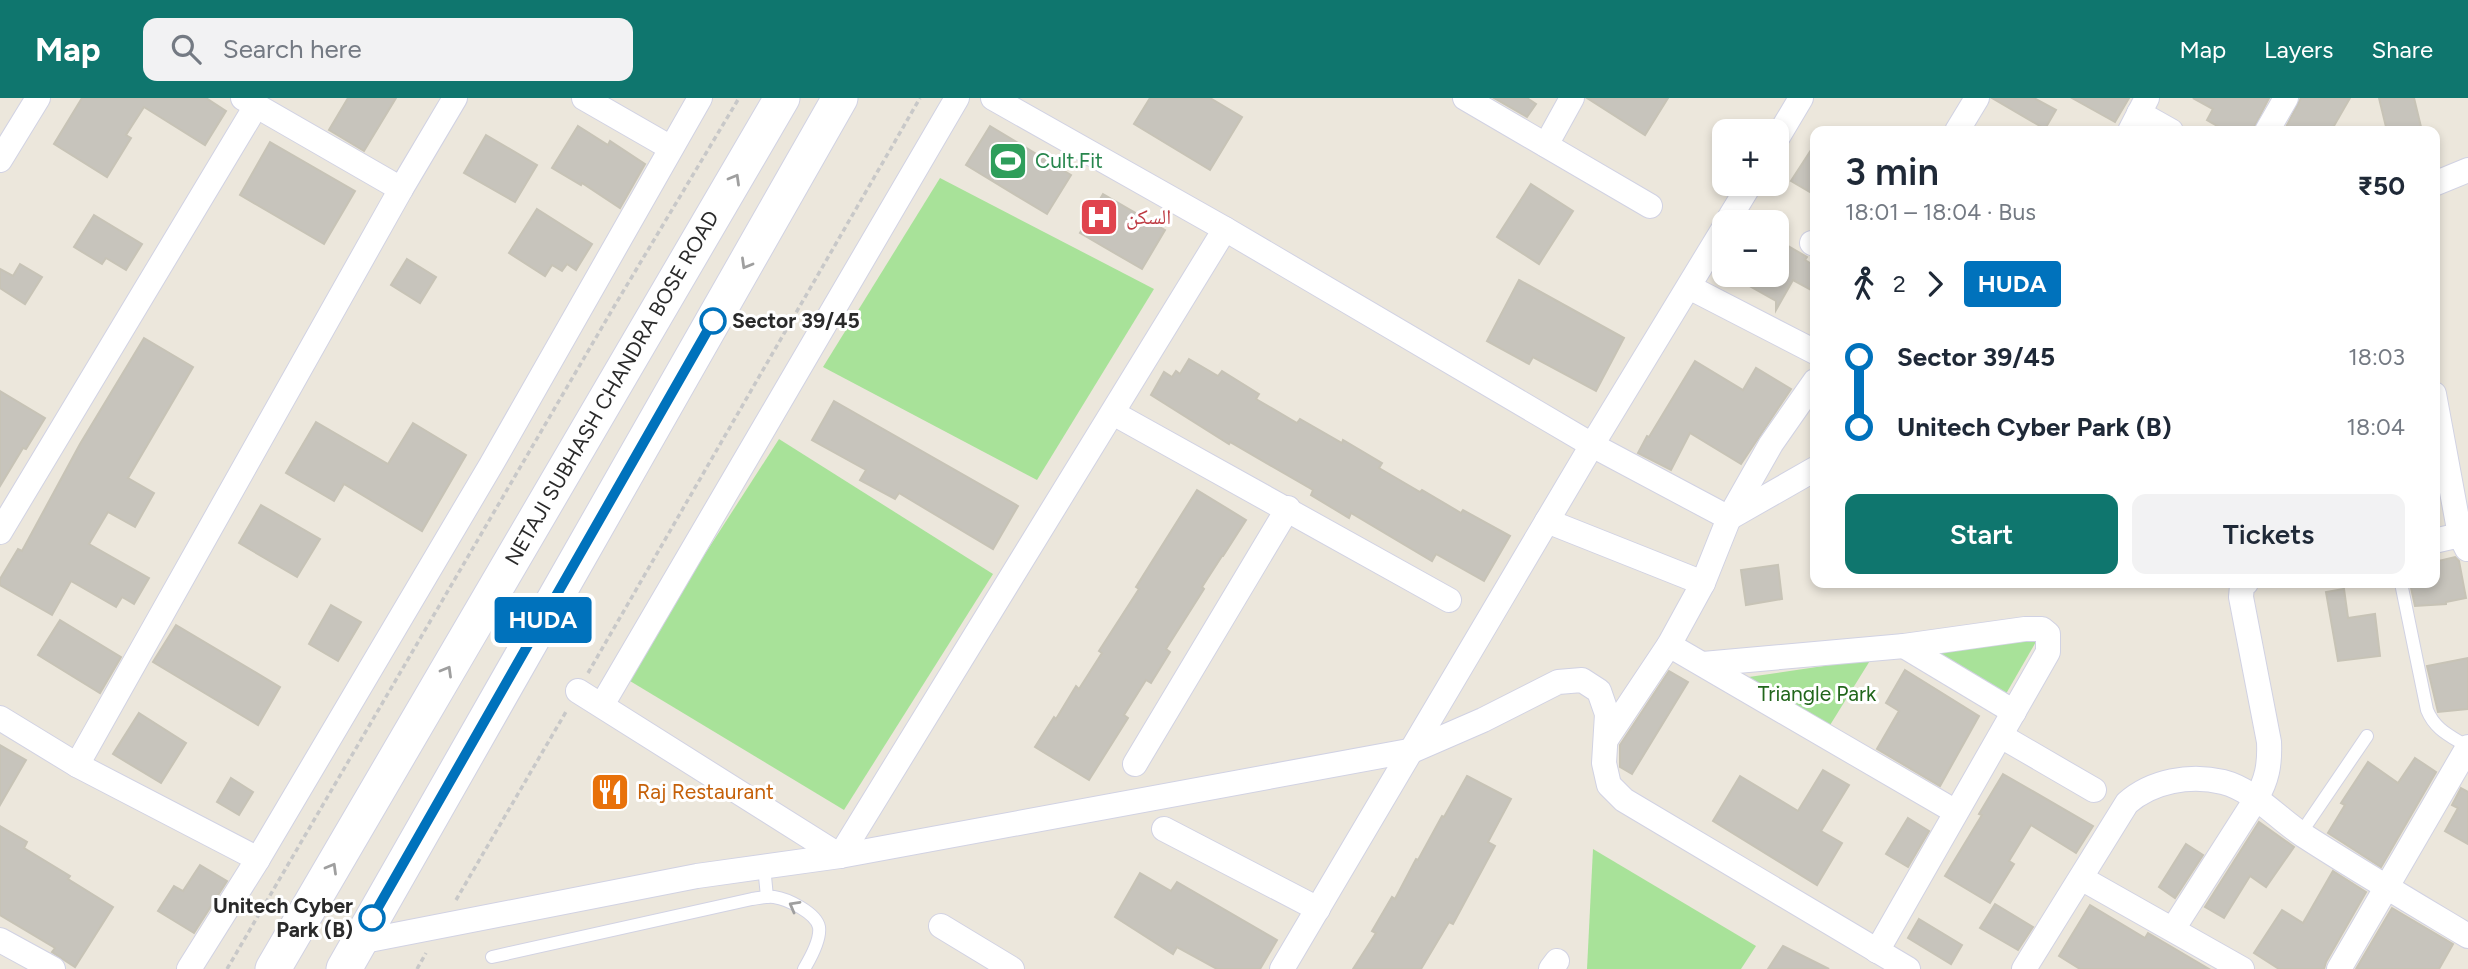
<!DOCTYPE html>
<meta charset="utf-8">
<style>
:root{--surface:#fff;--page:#f2f2f3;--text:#1f2937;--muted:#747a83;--accent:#0f766e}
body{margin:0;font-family:Figtree,"Noto Naskh Arabic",sans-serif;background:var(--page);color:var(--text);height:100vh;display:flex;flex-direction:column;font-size:26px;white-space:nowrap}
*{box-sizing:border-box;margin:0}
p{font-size:23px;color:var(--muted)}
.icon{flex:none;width:38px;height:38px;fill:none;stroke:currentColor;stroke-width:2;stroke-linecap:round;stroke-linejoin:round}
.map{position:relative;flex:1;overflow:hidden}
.sheet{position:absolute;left:1810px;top:28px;width:630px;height:462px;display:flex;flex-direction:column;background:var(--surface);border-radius:14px;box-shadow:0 4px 10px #0003}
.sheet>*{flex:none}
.badge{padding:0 14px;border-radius:5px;font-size:24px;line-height:46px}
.buttons{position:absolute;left:1712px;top:21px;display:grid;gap:14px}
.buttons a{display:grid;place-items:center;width:77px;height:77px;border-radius:14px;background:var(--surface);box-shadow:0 4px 10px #0003;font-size:35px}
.map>.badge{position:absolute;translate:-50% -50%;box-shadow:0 0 0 4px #fff}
.legs{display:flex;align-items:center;gap:10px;height:77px;padding:0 35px;font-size:23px}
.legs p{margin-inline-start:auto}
.summary{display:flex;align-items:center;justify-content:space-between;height:119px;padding:0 35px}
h1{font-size:38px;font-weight:600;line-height:52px}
.primary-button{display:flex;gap:14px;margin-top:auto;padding:14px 35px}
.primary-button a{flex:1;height:80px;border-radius:14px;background:var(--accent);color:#fff;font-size:28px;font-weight:600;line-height:80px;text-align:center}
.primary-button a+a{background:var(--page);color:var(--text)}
ul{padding:0 35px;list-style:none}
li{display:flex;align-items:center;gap:24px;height:70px;font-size:26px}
li i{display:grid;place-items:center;width:10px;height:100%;margin:0 9px;background:currentColor}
li i::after{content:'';width:18px;height:18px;margin:-9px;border:5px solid;border-radius:50%;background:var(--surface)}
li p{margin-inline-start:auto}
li:first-child i{background:linear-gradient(#0000 50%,currentColor 0)}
li:last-child i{background:linear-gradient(currentColor 50%,#0000 0)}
header{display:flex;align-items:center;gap:42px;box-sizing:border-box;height:98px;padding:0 35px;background:var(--accent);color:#fff}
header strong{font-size:33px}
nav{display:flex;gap:38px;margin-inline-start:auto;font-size:24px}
.search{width:490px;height:63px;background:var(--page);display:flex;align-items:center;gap:18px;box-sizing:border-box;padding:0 24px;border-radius:14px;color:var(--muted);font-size:26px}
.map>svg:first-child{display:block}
.green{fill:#a8e299}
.building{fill:#c7c4bc;stroke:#c7c3b6;stroke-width:2}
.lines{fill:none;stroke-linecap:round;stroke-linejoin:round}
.lane-casing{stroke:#d1d2e3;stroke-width:14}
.street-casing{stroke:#d1d2e3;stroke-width:26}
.secondary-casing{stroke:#d1d2e3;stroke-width:37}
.path{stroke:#c8c8c8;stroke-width:3.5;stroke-dasharray:5 3.5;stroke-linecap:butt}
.lane{stroke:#fff;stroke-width:12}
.street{stroke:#fff;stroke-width:24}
.secondary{stroke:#fff;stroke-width:35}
.oneway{stroke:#9f9f9f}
.line-1-casing{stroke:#fff;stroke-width:16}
.line-1{stroke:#0072bc;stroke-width:10}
.stop-1-dot{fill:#fff;stroke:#0072bc;stroke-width:3.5}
.labels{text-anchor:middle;stroke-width:6;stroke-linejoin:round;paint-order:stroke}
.leisure-label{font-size:21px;fill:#27864d;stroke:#fff;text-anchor:start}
.health-label{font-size:21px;fill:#be3a42;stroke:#fff;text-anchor:start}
.stop-label{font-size:21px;font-weight:bold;fill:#2a2a2a;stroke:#fff;text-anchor:start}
.street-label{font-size:21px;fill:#2a2a2a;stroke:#fff}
.park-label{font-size:21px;fill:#21661b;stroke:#fff}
.food-label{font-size:21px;fill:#c56008;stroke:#fff;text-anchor:start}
</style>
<header>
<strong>Map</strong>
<div class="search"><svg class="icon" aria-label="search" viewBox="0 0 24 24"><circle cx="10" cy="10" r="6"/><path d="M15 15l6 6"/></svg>Search here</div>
<nav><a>Map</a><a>Layers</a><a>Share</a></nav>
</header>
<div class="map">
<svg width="2468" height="871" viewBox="0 0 2468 871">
<rect width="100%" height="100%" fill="#ece7dc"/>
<g class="green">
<polygon points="940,80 1154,191 1037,382 823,269"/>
<polygon points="779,341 993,476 844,712 625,580"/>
<polygon points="2037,542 2003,601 1922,557"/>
<polygon points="1871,561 1827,632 1735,581"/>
<polygon points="1593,751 1756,848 1741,871 1587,871"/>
</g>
<g class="building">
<polygon points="82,0 206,0 226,13 205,47 144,9 126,37 131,40 107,79 54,46"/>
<polygon points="348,0 396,0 364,53 329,32"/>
<polygon points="1150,0 1210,0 1242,19 1210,72 1134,26"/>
<polygon points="1494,0 1527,0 1536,6 1527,19"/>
<polygon points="1587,0 1668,0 1645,37"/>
<polygon points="1992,0 2034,0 2056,12 2045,31"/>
<polygon points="2072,0 2129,0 2115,24"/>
<polygon points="2193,0 2269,0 2252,33 2226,33 2207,22 2213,11"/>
<polygon points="2301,0 2350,0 2331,33 2284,33"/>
<polygon points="2379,0 2414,0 2422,33 2387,33"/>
<polygon points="578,28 608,47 610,43 645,66 620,110 582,85 581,87 552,70"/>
<polygon points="990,28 1071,77 1047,116 966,67"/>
<polygon points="486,37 537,67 515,104 464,75"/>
<polygon points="270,44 355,93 324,146 240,97"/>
<polygon points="1815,46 1815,97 1791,83"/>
<polygon points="1531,86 1573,113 1539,166 1497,139"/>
<polygon points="1103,96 1165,132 1142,171 1080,135"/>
<polygon points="537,111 592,146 576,172 567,166 562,173 552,167 545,178 509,155"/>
<polygon points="94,117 142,146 126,172 106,160 102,166 74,149"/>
<polygon points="1776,141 1807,159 1805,162 1815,168 1815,194 1793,182 1776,212 1776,203 1730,177 1776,177"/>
<polygon points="407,161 436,179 420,205 391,187"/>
<polygon points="20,166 42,179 25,206 0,190 0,171 13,178"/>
<polygon points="1519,182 1624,240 1596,293 1533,259 1529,266 1487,243"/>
<polygon points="144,240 193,269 128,380 154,395 135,429 108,414 89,446 149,480 134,506 122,499 116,509 71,483 52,517 0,487 0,481 18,451 22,453 80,346"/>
<polygon points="1189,261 1218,278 1222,273 1259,296 1256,301 1297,325 1300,321 1342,345 1343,342 1382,365 1379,370 1420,394 1422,392 1461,415 1463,412 1510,438 1484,483 1436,456 1432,463 1351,415 1349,420 1311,397 1313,392 1230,344 1229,346 1151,297 1164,274 1172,279 1176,273 1180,276"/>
<polygon points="1695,263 1743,292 1756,270 1791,291 1741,366 1690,335 1671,372 1638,355 1647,338 1649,339"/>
<polygon points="0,293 45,320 26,351 23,350 0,388"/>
<polygon points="834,303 1018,408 993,451 899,395 895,401 860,382 866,372 812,342"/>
<polygon points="316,324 388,366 413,325 466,357 422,433 344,386 334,403 286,375"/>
<polygon points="1197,392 1246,422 1223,458 1222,458 1202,489 1204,491 1166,551 1170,554 1151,585 1146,582 1124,617 1128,620 1089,682 1035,649 1054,619 1056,621 1076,588 1079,591 1102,555 1099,553 1139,491 1136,489"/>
<polygon points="261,407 320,441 297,479 239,445"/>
<polygon points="2455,459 2459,463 2466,500 2446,504 2446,506 2415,508 2410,485 2434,485 2434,464"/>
<polygon points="1778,467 1782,501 1746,507 1741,472"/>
<polygon points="2344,491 2348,520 2375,516 2380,558 2338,563 2326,494"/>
<polygon points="331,507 361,524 338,563 309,546"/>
<polygon points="60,522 121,559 100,595 38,557"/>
<polygon points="176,527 280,589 258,627 153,564"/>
<polygon points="2468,560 2468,611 2438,614 2427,568"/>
<polygon points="1905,572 1979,618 1940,688 1877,651 1899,613 1886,605"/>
<polygon points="1669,573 1688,584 1632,676 1620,669 1620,647"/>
<polygon points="139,615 186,645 161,685 113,656"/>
<polygon points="0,647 26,662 0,707"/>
<polygon points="2415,660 2436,674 2381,769 2328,735 2345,707 2341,705 2368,664 2398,685"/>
<polygon points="1823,672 1849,687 1821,733 1842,745 1817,787 1713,723 1740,678 1798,713"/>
<polygon points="2003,676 2093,728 2076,755 2031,727 2009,763 2014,766 1990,805 1945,778 1982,717 1979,716"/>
<polygon points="1467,678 1511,701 1488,744 1495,748 1453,826 1449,824 1421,871 1353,871 1376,835 1372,833 1392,799 1395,801 1416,761 1418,762 1442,718 1444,719"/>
<polygon points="231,680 253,694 239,717 217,704"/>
<polygon points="2461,690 2468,694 2468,746 2445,733 2458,710 2452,707"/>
<polygon points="1908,720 1929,733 1908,769 1886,756"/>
<polygon points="2259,724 2294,749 2266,789 2250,778 2224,820 2205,809"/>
<polygon points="0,728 27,744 24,750 70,778 68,781 113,809 75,869 52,854 55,850 0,817"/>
<polygon points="2186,746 2203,757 2175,800 2159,789"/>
<polygon points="200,767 227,783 194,835 158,813 174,788 183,793"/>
<polygon points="2333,773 2366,794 2326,864 2324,871 2279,871 2254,855 2282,812 2303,825"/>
<polygon points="1140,775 1171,793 1177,784 1277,842 1260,871 1217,871 1177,849 1173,856 1115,819"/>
<polygon points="1995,806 2033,829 2018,852 1980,830"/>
<polygon points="2090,807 2145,840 2148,835 2209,871 2080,871 2059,858"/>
<polygon points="2392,810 2453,846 2439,871 2356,871"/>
<polygon points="1919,821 1962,847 1951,866 1908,840"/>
<polygon points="1783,848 1829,871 1768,871"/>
</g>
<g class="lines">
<g class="lane-casing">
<g id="lane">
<path d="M2401,485L2427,612C2435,632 2451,638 2468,649"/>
<polyline points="2301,735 2367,638"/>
<polyline points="764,768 767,799"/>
<path d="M492,859L752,801C759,800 767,798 774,799C788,801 816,815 819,829C821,842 810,861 804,871"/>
</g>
</g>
<g class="street-casing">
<g id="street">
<polyline points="243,0 401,91"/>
<polyline points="584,0 671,50"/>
<polyline points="993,0 1225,131 1592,347 1729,420"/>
<polyline points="1465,0 1650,108"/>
<polyline points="2139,15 2171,33"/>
<polyline points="1957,33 1977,0"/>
<polyline points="2130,33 2147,0"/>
<polyline points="2267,33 2286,0"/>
<polyline points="1776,42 1801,0"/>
<polyline points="1546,47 1572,0"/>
<polyline points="0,62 38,0"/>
<polyline points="2434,86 2468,72"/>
<polyline points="1727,124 1750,86"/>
<polyline points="1812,145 1815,146"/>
<polyline points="1689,189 1815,254"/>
<polyline points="2434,296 2460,437 2468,435"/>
<polyline points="1113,315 1449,502"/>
<polyline points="1729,420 1815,371"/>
<polyline points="1547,423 1703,485"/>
<polyline points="0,434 256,8"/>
<polyline points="2434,443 2460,437 2467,451"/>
<polyline points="1669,547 1956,714"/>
<polyline points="1904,548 2014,614"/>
<polyline points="1703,566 1904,548 2025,531 2042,531 2048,536 2048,554 1877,853"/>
<polyline points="578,593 840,758"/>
<polyline points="602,607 957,0"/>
<polyline points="0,620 77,667 258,761"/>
<polyline points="2001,638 2094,692"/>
<polyline points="1607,640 1669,547 1703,485 1729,420 1771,346 1815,283"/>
<polyline points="1135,666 1288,410"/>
<polyline points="77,667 401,91 455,0"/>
<polyline points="1164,731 1318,811"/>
<polyline points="840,758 1225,131"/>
<polyline points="2081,780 2242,871"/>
<polyline points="941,828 1012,871"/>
<path d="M2173,831L2256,701C2267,682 2270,667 2269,644L2241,499L2242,488L2246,485"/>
<polyline points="0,842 53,871"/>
<polyline points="359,844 697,778 840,758 1414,652 1483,622 1558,584 1582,582 1599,593 1607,616 1604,665 1609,687 1624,702 1908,871"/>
<polyline points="189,871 258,761 491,367 700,0"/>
<polyline points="1282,871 1592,347 1724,130"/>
<polyline points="1551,871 1557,863"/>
<path d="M2024,871L2127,705C2152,683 2190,676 2223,684C2254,692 2277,720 2303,737C2357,772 2413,805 2468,838"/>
<polyline points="2339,871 2468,649"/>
</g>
</g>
<g class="secondary-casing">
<g id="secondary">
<polyline points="273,871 782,0"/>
<polyline points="344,871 840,0"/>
</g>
</g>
<g class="path">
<polyline points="588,575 920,0"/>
<polyline points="456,802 567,612"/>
<polyline points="227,871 615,207 739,0"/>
<polyline points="417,871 426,855"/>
</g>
<use href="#lane" class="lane"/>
<use href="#street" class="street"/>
<use href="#secondary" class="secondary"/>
</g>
<defs><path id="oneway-chevron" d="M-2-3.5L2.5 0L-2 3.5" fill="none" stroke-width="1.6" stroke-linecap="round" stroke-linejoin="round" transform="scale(1.75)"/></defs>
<g class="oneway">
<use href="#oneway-chevron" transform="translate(735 81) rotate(-60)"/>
<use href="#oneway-chevron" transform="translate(746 166) rotate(120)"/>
<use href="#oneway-chevron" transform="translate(447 573) rotate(-60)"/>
<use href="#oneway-chevron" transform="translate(332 770) rotate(-60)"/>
<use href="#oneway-chevron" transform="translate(794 808) rotate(-151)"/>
</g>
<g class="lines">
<g class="line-1-casing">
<polyline id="line-1" points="372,820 713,223"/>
</g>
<use href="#line-1" class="line-1"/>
</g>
<defs>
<g id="stadium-square" transform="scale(2.0125)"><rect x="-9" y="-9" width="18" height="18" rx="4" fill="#2e9e5b" stroke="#fff"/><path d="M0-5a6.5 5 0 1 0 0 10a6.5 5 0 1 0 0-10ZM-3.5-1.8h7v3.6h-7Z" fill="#fff"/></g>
<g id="hospital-square" transform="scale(2.0125)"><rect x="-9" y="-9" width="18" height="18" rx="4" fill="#e0444e" stroke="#fff"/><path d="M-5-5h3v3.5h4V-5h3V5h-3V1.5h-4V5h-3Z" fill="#fff"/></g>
<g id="restaurant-square" transform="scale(2.0125)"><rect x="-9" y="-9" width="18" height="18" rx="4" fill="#e8710a" stroke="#fff"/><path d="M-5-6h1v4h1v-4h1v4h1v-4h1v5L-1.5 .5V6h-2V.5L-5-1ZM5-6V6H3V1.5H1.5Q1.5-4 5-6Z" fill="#fff"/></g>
</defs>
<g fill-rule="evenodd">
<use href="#stadium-square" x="1008" y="63"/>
<use href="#hospital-square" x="1099" y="119"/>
<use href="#restaurant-square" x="610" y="694"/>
</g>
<g class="stop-1-dot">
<circle cx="713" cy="223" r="12"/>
<circle cx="372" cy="820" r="12"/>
</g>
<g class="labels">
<g class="leisure-label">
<text x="1035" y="70">Cult.Fit</text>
</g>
<g class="health-label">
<text x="1126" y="126">السكن</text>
</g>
<g class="stop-label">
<text x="732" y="230">Sector 39/45</text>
<text x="353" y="815" text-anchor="end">Unitech Cyber<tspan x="353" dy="24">Park (B)</tspan></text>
</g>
<g class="street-label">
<text transform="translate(612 290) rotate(-60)" y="7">NETAJI SUBHASH CHANDRA BOSE ROAD</text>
</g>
<g class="park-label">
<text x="1817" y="603">Triangle Park</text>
</g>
<g class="food-label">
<text x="637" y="701">Raj Restaurant</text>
</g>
</g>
</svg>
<div class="buttons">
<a>+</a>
<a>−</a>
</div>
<b class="badge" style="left:543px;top:522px;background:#0072bc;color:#fff">HUDA</b>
<section class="sheet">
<div class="summary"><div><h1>3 min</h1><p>18:01 – 18:04 · Bus</p></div><b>₹50</b></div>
<div class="legs"><svg class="icon" aria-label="walk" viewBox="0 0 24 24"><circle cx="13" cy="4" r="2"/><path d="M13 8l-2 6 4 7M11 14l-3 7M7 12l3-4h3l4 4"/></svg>2<svg class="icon" aria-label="forward" viewBox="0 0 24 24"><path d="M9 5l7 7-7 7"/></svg><b class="badge" style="background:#0072bc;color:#fff">HUDA</b></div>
<ul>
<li><i style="color:#0072bc"></i><b>Sector 39/45</b><p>18:03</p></li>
<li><i style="color:#0072bc"></i><b>Unitech Cyber Park (B)</b><p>18:04</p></li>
</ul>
<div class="primary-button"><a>Start</a><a>Tickets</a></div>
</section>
</div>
